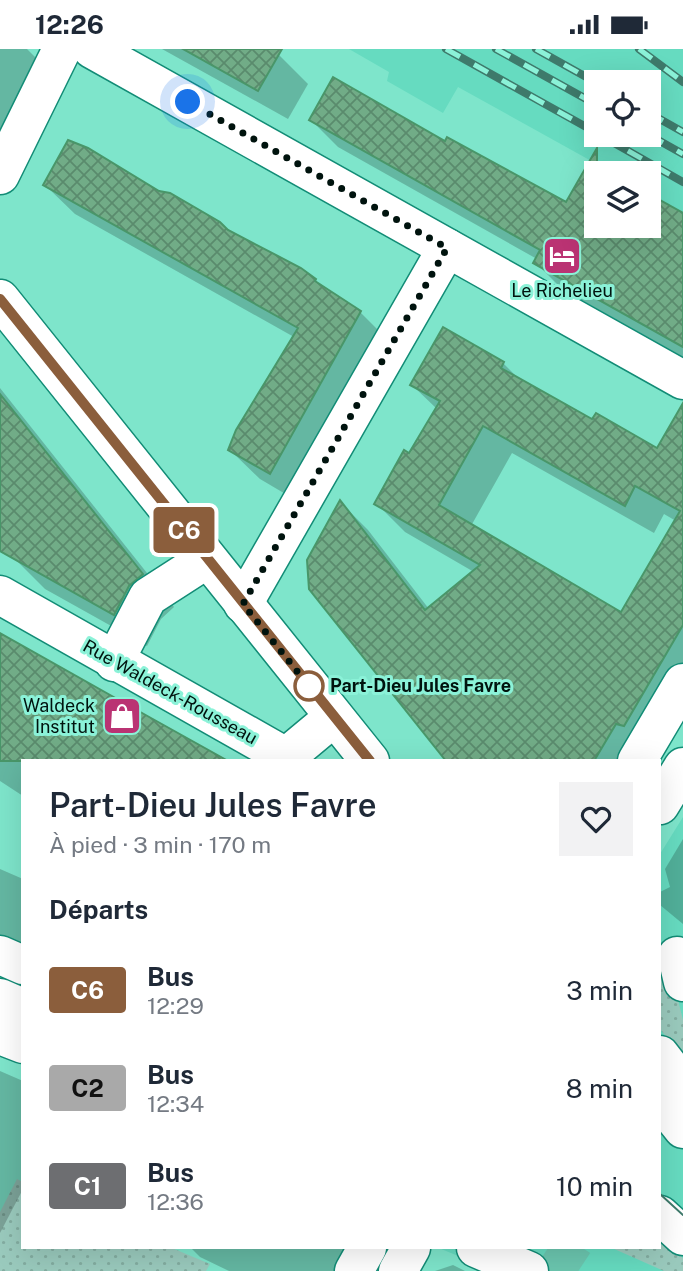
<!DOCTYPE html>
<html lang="fr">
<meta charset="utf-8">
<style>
:root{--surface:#fff;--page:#f2f2f3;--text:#1f2937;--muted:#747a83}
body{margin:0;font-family:"Public Sans",sans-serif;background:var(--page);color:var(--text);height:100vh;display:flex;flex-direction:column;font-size:26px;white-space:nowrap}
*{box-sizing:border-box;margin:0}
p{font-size:23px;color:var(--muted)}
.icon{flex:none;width:38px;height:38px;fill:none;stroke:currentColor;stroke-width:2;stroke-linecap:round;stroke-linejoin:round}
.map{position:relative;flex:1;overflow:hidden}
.details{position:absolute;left:21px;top:710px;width:640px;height:490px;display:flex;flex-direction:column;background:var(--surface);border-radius:0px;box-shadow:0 7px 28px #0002}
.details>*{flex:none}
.badge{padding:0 14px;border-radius:5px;font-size:24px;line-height:46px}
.controls{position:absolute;left:584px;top:21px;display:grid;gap:14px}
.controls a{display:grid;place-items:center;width:77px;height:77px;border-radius:0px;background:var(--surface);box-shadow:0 7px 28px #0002;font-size:35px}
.you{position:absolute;width:35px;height:35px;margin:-18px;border:5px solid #fff;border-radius:50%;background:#1a73e8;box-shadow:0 0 0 10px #1a73e833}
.map>.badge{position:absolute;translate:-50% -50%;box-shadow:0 0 0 4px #fff}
h2{padding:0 28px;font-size:26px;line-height:63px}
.round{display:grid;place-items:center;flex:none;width:74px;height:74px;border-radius:0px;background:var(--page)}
.headline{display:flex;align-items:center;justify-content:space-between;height:119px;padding:0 28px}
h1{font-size:33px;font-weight:600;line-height:52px}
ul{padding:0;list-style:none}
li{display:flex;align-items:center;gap:21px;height:98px;padding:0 28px}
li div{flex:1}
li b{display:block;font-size:26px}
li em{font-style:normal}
li .badge{min-width:77px;font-weight:700;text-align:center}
.status{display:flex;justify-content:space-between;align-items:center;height:49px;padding:0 35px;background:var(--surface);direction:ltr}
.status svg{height:19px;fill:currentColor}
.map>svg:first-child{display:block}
.built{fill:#66dbc0;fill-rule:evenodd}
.grass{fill:url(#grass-dots)}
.shadow{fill:#0003;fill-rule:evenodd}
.building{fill:url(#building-cross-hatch);stroke:#499669;stroke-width:2;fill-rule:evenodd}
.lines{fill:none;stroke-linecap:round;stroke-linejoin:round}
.major-tunnel{stroke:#6bc6af;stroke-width:38;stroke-dasharray:38 19;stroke-linecap:butt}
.minor-casing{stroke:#128c76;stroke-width:41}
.major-casing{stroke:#128c76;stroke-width:41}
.minor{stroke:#fff;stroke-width:38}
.major{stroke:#fff;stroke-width:38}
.tram{stroke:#3e7a6b;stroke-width:2}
.rail-casing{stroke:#3e7a6b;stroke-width:8}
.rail{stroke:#8bf2d8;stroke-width:5;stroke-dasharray:16;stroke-linecap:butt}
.line-casing{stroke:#fff;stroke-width:16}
.line{stroke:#8b5e3c;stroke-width:10}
.walk{stroke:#00130e;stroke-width:7;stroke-dasharray:0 12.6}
.stop-dot{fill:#fff;stroke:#8b5e3c;stroke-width:3.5}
.labels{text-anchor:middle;stroke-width:6;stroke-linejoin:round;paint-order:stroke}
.poi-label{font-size:18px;fill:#00130e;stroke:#8bf2d8}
.stop-label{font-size:18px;font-weight:bold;fill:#00130e;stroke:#8bf2d8;text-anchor:start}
.street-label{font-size:18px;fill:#00130e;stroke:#8bf2d8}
</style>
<div class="status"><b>12:26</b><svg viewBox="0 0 49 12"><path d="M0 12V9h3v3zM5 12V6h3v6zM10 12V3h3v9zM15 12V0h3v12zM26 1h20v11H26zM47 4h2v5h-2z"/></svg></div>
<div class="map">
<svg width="683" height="1222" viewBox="0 0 683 1222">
<defs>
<pattern id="grass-dots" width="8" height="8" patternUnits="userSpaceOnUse" patternTransform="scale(1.75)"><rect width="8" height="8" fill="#9acabd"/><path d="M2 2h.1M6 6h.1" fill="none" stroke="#83ada1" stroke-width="1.8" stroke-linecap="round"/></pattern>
<pattern id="building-cross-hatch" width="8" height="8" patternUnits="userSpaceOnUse" patternTransform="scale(1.75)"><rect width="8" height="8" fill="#71ac87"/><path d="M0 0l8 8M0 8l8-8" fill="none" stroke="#5a8b6d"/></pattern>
</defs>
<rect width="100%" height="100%" fill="#7ee5cb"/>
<g class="built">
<path d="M349,0H683V164L649,145V124H613L458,38L443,64L387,32L389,23ZM597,33H649V86H597Z"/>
<polygon points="683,768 683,1222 494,1222 439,1199 660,1199 660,805"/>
</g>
<g class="grass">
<polygon points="660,918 671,923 683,971 683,1009 660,980"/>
<polygon points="17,1130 23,1133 23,1199 172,1199 210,1215 206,1222 0,1222 0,1163"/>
<polygon points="660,1190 683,1209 683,1222 664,1222 612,1199 660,1199"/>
</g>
<g class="shadow">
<polygon points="0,0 27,0 46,19 0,122"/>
<polygon points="162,0 269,0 279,6 308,35 288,70"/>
<polygon points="311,71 597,177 649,177 683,166 683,308 562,240 535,213 537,210 338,98"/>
<polygon points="45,136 227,183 315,232 360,263 389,292 299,453 260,430 230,401 294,288 75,165"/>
<path d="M503,314L521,332L593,373L657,401L683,366V652L639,712H449L440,703L340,453L368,481L429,560L474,523L405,483L376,454L437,360L412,336ZM512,404L654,484L664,465L676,472L622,565L471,477Z"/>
<polygon points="0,339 174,558 161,570 147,597 45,540 13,508 0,471"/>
<polygon points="0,586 225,712 23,712 23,747 0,732"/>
<polygon points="683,790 683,875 660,856 660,843 670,838 665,820"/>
<polygon points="0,820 23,830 23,912 0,903"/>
<polygon points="0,1022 23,1032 23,1140 0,1184"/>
<polygon points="191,1199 373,1199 361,1222 229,1222 200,1208"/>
<polygon points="453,1216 465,1222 435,1222"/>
</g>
<g class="building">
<polygon points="183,0 282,0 258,42"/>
<polygon points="333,28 445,92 447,88 566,153 597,99 597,177 649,177 649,145 683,164 683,298 533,214 540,201 309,71"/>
<polygon points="68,91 88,99 159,142 170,144 220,173 228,181 301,219 316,230 315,232 361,262 270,425 228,401 236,381 298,279 43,136"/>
<path d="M443,278L504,313L501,319L592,370L596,364L657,399L683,354V576L624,677L616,675L594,712H446L309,540L307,511L340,451L425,561L480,516L374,455L404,401L409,404L440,352L410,336ZM483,377L625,457L635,437L680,462L621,563L439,456Z"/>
<polygon points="0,345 143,525 129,537 114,566 0,502"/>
<polygon points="0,584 151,669 228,712 0,712"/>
</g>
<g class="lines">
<polyline class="major-tunnel" points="548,1199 583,1222"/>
<g class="minor-casing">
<g id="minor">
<polyline points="92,0 683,331"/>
<polyline points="0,126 62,0"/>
<polyline points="0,546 286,708 334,668"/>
<polyline points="243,555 447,199"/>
<polyline points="114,613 148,548 207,510"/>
<polyline points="637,712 683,634"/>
<polyline points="0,906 23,916"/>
<polyline points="677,907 683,933"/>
<polyline points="0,986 23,995"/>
<polyline points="660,1006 683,1036"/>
<polyline points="660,1166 683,1187"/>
<polyline points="476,1199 529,1222"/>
<polyline points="354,1222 367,1199"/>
</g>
</g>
<g class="major-casing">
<g id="major">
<polyline points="0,250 370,712"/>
<polyline points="660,756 683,718"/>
<polyline points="0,949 23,959"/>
<polyline points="660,1051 683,1080"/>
<polyline points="398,1222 411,1199"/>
</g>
</g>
<use href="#minor" class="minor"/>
<use href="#major" class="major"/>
<polyline class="tram" points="660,1145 683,1166"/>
<g class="rail-casing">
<g id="rail">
<polyline points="446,0 597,84"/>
<polyline points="496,0 597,56"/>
<polyline points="536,0 597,34"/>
<polyline points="639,0 683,33"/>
<polyline points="649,64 683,83"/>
<polyline points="600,86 683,133"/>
<polyline points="649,86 683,105"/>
</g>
</g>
<use href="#rail" class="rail"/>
</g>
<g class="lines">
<g class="line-casing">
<polyline id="line" points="0,250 370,712"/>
</g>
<use href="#line" class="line"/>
<polyline class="walk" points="188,53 447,199 243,555 309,637"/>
</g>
<defs>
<g id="hotel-square" transform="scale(2.0125)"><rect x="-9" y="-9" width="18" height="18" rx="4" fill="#ba3373" stroke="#8bf2d8"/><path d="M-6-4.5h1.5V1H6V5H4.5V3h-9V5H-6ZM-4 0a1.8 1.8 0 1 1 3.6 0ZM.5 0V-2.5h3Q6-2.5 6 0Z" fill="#fff"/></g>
<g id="shop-square" transform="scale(2.0125)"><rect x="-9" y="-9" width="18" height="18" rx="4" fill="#ba3373" stroke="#8bf2d8"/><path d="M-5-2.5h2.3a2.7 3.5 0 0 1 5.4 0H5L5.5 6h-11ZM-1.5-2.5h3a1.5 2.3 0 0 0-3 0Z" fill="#fff"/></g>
</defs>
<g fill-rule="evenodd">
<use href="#hotel-square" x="562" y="207"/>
<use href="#shop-square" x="122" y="667"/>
</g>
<circle class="stop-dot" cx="309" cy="637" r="14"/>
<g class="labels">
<g class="poi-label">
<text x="562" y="248">Le Richelieu</text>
<text x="95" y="663" text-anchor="end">Waldeck<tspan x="95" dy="21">Institut</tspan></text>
</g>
<g class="stop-label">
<text x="330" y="643">Part-Dieu Jules Favre</text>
</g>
<g class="street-label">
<text transform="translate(170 643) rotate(29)" y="6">Rue Waldeck-Rousseau</text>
</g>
</g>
</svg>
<div class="controls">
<a><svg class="icon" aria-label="locate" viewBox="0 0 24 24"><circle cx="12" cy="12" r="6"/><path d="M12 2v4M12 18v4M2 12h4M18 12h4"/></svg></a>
<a><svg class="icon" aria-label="layers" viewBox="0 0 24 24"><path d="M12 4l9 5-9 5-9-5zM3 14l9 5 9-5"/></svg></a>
</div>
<div class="you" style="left:188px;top:53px"></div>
<b class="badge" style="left:184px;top:481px;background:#8b5e3c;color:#fff">C6</b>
<section class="details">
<div class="headline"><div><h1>Part-Dieu Jules Favre</h1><p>À pied · 3 min · 170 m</p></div><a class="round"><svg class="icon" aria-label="heart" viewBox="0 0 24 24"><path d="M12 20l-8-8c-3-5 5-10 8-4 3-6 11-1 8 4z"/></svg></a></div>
<h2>Départs</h2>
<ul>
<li><span class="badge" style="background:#8b5e3c;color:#fff">C6</span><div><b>Bus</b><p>12:29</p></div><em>3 min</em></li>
<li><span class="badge" style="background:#a9a9a9;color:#111">C2</span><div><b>Bus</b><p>12:34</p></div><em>8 min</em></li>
<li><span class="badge" style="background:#6d6e71;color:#fff">C1</span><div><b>Bus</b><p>12:36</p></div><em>10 min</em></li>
</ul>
</section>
</div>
